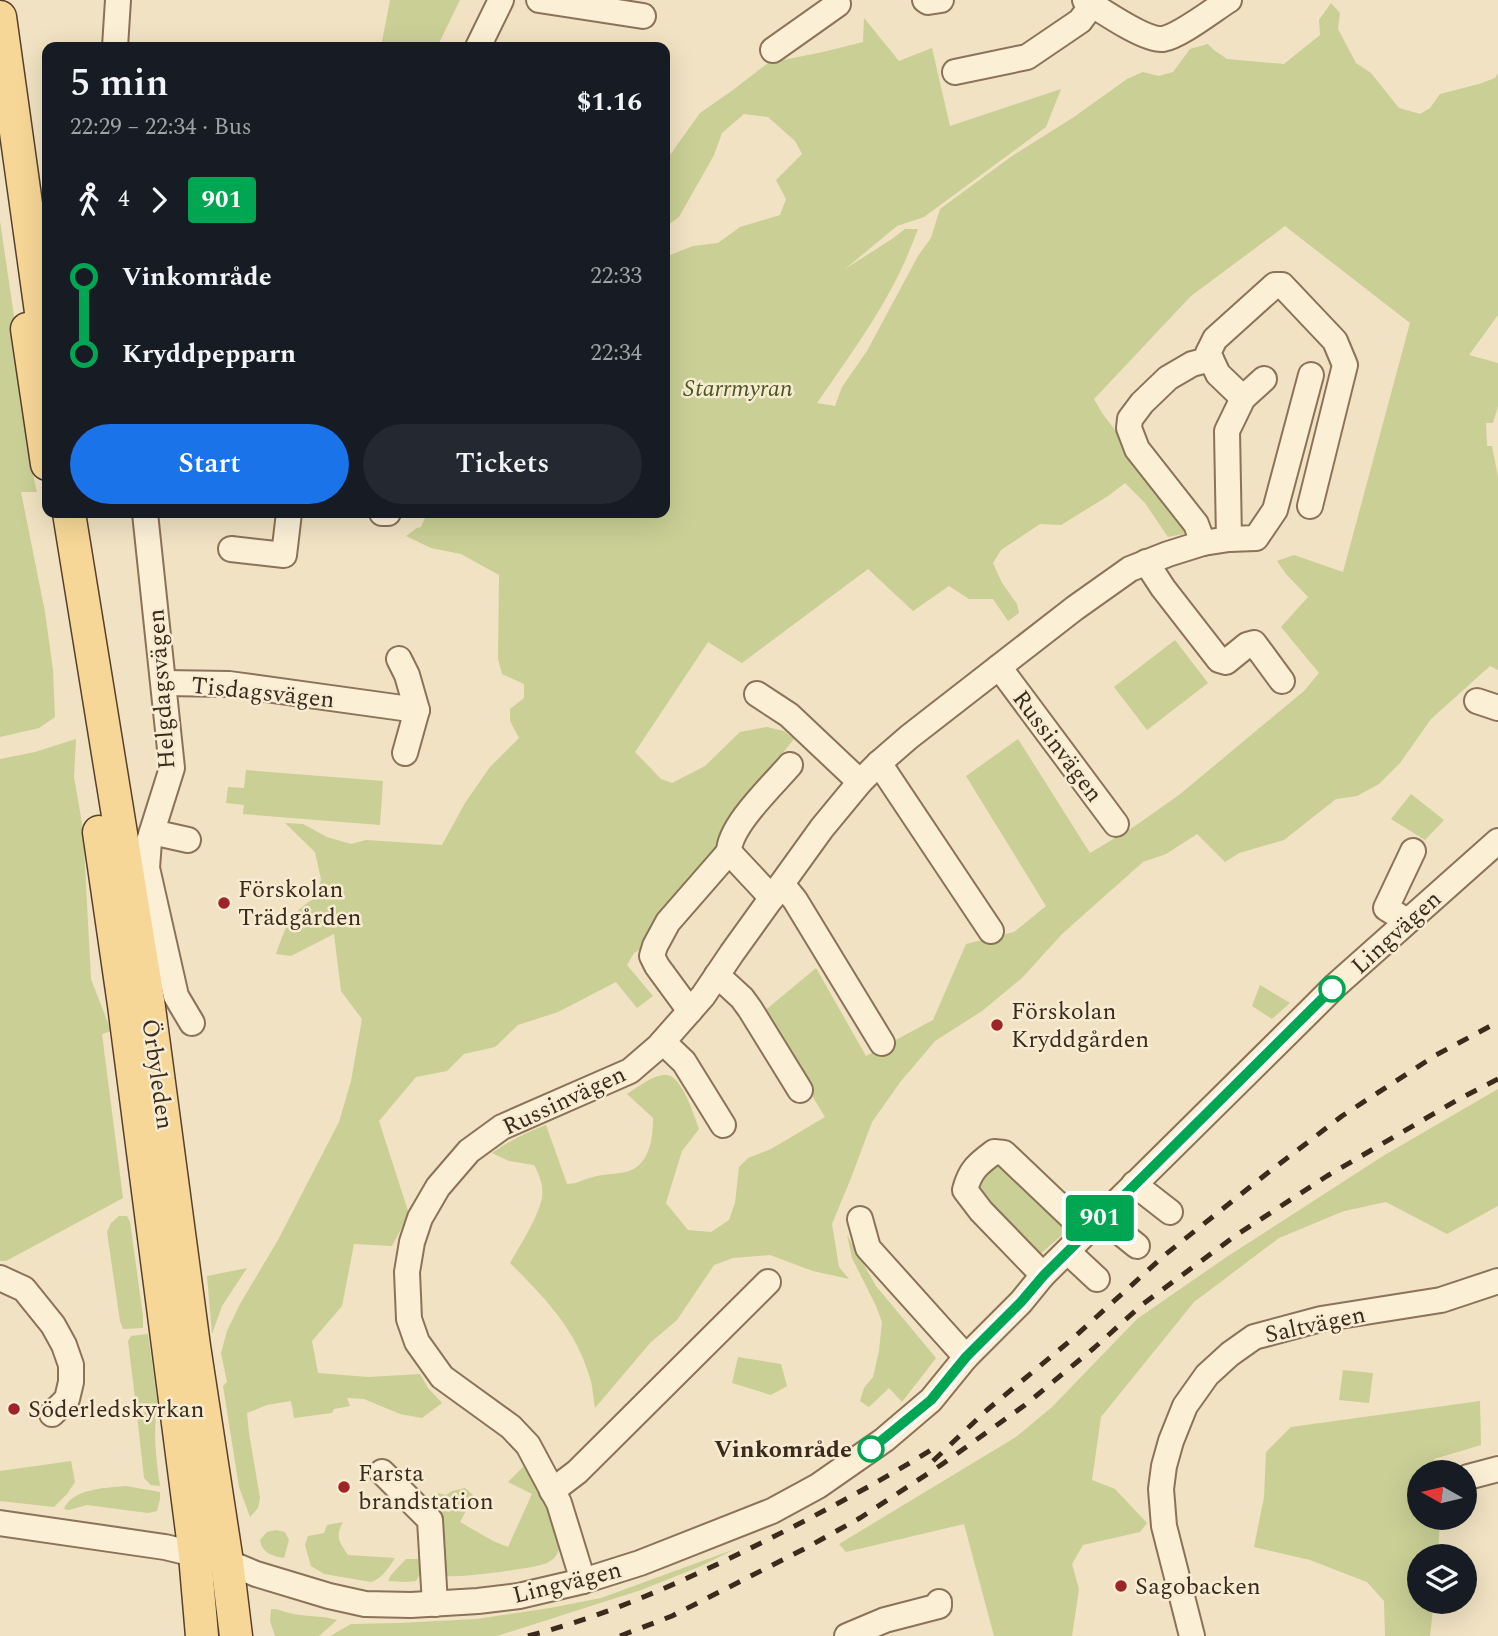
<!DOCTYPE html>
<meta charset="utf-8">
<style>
:root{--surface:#171b24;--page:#242831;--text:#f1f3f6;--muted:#9ea1a6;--accent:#1a73e8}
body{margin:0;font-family:Spectral,serif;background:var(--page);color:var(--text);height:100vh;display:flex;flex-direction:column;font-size:26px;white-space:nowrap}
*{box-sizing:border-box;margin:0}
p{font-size:23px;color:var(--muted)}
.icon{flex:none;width:38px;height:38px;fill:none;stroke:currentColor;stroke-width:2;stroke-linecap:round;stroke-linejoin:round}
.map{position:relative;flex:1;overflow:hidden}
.drawer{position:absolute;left:42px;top:42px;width:628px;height:476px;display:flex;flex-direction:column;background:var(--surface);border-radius:14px;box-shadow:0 7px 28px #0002}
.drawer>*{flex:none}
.badge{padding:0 14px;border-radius:5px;font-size:24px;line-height:46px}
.needle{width:46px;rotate:278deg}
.buttons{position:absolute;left:1407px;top:1460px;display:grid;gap:14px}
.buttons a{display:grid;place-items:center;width:70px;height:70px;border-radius:50%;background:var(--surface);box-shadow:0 7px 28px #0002;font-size:35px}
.map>.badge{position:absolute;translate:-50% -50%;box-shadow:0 0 0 4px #fff}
.legs{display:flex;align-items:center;gap:10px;height:77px;padding:0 28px;font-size:23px}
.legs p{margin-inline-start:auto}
.headline{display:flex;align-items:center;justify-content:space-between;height:119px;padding:0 28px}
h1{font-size:38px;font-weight:600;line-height:52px}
.action{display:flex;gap:14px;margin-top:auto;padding:14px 28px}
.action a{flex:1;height:80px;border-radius:42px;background:var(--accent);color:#fff;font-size:28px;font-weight:600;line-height:80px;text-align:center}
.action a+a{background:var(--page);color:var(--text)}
ul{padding:0 28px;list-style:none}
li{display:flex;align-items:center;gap:24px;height:77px;font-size:26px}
li i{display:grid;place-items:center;width:10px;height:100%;margin:0 9px;background:currentColor}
li i::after{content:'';width:18px;height:18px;margin:-9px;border:5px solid;border-radius:50%;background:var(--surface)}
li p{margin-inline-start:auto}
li:first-child i{background:linear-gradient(#0000 50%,currentColor 0)}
li:last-child i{background:linear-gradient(currentColor 50%,#0000 0)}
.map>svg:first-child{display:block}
.green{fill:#c9cf95}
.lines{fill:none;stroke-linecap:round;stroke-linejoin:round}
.minor-casing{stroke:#8b7258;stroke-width:28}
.major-casing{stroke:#59402c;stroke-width:35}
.minor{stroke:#fbefd6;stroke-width:24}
.major{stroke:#f6d797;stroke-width:32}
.rail{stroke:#3a2b1d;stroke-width:5;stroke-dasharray:12 12;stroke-linecap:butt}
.line-1-casing{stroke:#fff;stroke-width:16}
.line-1{stroke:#00a651;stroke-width:10}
.poi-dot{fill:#9e2427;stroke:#f7ecd2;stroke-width:2.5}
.stop-1-dot{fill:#fff;stroke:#00a651;stroke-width:3.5}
.labels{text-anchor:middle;stroke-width:5;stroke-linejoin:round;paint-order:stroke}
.park-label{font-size:24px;font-style:italic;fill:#4b5822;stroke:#f7ecd2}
.street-label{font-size:24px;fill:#3a2b1d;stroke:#f7ecd2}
.poi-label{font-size:24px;fill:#3a2b1d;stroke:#f7ecd2;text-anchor:start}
.stop-label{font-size:24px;font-weight:bold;fill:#3a2b1d;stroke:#f7ecd2;text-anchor:end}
</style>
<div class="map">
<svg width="1498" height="1636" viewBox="0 0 1498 1636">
<rect width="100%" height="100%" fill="#f0e2c2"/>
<g class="green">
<polygon points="390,0 460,0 437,47 381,47"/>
<path d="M1331,3L1340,13L1338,29L1356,63L1371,73L1399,108L1420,114L1430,108L1440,94L1479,84L1495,78L1498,73V315L1469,355L1498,363V406L1493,423H1486L1487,446H1492L1498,477V670L1490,666L1431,719L1400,763L1379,784L1357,796L1336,799L1284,840L1239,853L1225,862L1197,834L1166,854L1143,862L1062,934L1022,978L982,1011L935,1041L901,1081L872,1122L851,1178L832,1224L839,1267L849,1279L813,1271L770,1255L733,1258L714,1265L677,1320L650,1343L595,1408C593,1397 593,1385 589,1375C575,1328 543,1296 510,1263C520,1246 536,1220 541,1202C545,1190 540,1175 534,1165L509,1161L492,1153C509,1141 527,1132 546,1125L567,1184C579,1184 583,1179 593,1177C603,1174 615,1174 626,1172C650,1166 653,1138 653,1118L627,1094C638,1087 650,1077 663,1075C681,1071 694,1116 699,1129L682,1151L666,1203L688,1230L711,1232L729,1220L735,1203L739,1167L748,1158L771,1149L825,1117L762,1013L816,968L866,1056L933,1020L966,944L1014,932L1046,906L966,776L1018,739L1090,853L1135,826L1179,795L1304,691L1319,673L1281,627L1308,597L1286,574L1277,561L1294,555L1343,572L1410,323L1285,226L1191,296L1094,399L1102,413L1193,532L1168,537L1145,503L1125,483L1108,496L1061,525L1040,524L1001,550L993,563L1002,583L1017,604L1019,613L1008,621L993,599H969L949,586L913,611L868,569L742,663L708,642L635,752L661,779L672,783L705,766L740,732L767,727L784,731L794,739L742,803L723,849L642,948L634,953L627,965L653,996L637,1008L616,982L558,1012L518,1025L495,1047L464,1054L447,1071L416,1077L379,1121L409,1214L392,1246L354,1244L342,1306L312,1341L318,1373L368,1377L420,1374L428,1388L442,1403L422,1418L400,1414L364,1399L347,1398L350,1406L334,1409L332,1413L294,1418L291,1401L267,1405L247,1413L249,1433L260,1498L258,1508L250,1517L239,1487L223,1386L227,1382L221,1353L227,1331L240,1304L278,1240L339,1122L351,1081L362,1019L341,991L334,934L291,956L276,954C286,926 290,912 317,897L321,879L315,852L285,823L303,824L327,837L351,844L366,840L442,845L465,803L490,767L519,738L510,721V709L524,698V684L502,674L498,659L499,575L461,554L431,548L406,536L417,528L421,527L427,513H665V257L693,246L718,243L740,227L780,215L786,199L776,180L802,154L795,141L768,117L744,114L722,133L714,155L679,217L665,227V162L700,113L733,90L768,63L823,52L863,42L864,18L899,61L932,48L950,126L1061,89L1046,127L924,217L897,226L845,269L892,239L905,229H918C912,244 906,260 899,274C876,320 846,361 817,403L835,406L842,387L867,351L918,256L931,238L940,209L1012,156L1074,117L1127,79L1143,72L1159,76L1173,72L1190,49L1208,44L1214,50L1227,59L1284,64L1320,35L1319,20Z"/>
<polygon points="0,221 26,398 31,466 37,492 21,492 45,612 53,670 55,717 39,728 0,737"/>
<polygon points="1175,640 1208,683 1147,730 1114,687"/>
<polygon points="76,739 74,777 83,829 91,979 111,1031 102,1034 123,1198 6,1261 0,1261 0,759 35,752"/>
<polygon points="246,770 383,781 380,825 243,814 244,805 226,803 228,787 244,788"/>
<polygon points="1411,794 1444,820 1425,840 1391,819"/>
<polygon points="1260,985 1290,1003 1272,1019 1252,1006"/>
<polygon points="1498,1089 1498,1206 1447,1234 1386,1202 1344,1211 1279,1238 1194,1302 1101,1417 1092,1480 1115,1489 1147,1523 1140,1532 1083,1545 1072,1564 1079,1589 1072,1636 994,1636 964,1524 846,1552 839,1544 1016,1437 1052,1407 1137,1319 1225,1258 1383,1156"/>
<polygon points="999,1161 1071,1227 1037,1257 972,1182"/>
<polygon points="119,1216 127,1216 130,1222 143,1316 143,1328 123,1329 120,1321 107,1232 111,1223"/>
<polygon points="847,1235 876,1286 936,1358 902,1402 889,1388 869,1407 860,1401 864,1388 873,1377 879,1351 882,1322 876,1306 852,1258"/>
<polygon points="247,1268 222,1306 212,1334 207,1276"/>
<polygon points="148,1334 158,1405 136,1406 128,1341 131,1336"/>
<polygon points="738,1357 781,1364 787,1386 771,1395 732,1383"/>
<polygon points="1343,1370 1373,1373 1369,1403 1339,1400"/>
<polygon points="1480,1401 1481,1445 1434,1459 1436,1472 1419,1472 1419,1517 1440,1517 1438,1556 1419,1556 1419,1601 1434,1601 1430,1636 1385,1636 1384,1601 1367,1582 1310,1560 1254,1547 1264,1497 1266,1452 1291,1427"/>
<path d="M157,1408C153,1434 156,1459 160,1486L151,1485L144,1478L137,1415Z"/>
<polygon points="71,1461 75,1482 67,1494 54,1507 0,1501 0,1471"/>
<path d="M528,1462L536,1471L560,1547C557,1555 555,1559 547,1563C537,1568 458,1578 447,1576L439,1515L438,1493L446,1495L452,1491L465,1488L474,1496L460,1522L493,1541L508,1547L532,1494L508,1482Z"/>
<path d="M126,1486L160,1492V1499L157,1511L148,1513L87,1505L69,1510L64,1509C73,1488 106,1488 126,1486Z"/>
<polygon points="420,1519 424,1567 416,1581 406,1582 388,1581 391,1575 406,1559 418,1559"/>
<path d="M343,1522C335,1537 339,1542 348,1555L395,1558C389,1567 382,1579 371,1582L324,1574L311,1566L305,1545L308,1536L324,1533L327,1525Z"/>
<path d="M276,1530L285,1532L289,1540L284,1558C272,1556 262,1553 260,1540L267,1532Z"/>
<polygon points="735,1549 699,1567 641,1590 497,1636 330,1636 351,1624 399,1623 476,1619 550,1608 601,1598"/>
<path d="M271,1609C279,1609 281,1611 289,1613C305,1617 321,1615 337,1620L319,1636H275L270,1621Z"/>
</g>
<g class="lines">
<g class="minor-casing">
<g id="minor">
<polyline points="539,0 643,16"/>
<polyline points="925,0 928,2 941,0"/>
<path d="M1085,0C1101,10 1145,41 1163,39C1180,36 1213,10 1229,0"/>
<polyline points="115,47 118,0"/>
<polyline points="478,47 501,0"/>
<polyline points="773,50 838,4"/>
<polyline points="955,72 1027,57 1080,21 1092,5"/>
<polyline points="1211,359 1208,353 1215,339 1275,285 1282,285 1335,341 1345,365 1310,506"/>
<polyline points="145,513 172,768 149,841 147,868 176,996 192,1023"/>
<polyline points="382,513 388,513"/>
<polyline points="1229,539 1227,431 1243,398 1264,379"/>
<polyline points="1203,543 1196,524 1137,449 1129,428 1130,419 1142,403 1168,378 1192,364 1211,359 1218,374 1243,398"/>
<polyline points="231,549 284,555 289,513"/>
<polyline points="1146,562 1163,588 1219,660 1226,662 1247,645 1254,643 1282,681"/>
<polyline points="399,659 407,675 417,710 405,753"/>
<polyline points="999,667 1116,824"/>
<polyline points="164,683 229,684 417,710"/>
<polyline points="757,694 789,715 860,782"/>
<polyline points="1477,701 1498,708"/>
<polyline points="879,763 991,931"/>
<polyline points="152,832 188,840"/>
<polyline points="782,884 795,900 882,1043"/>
<path d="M772,898L729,852C729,826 773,785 790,765"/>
<polyline points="1407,921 1386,908 1413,851"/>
<polyline points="717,975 742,998 750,1009 800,1090"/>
<polyline points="690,1011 657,966 652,956 655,946 668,922 729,852"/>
<polyline points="663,1042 684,1062 723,1125"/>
<polyline points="1134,1184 1170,1212"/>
<polyline points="1101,1217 1137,1246"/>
<polyline points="860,1219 868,1248 966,1357"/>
<polyline points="1068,1252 1097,1279"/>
<path d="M1043,1275L981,1211L965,1190C970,1170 978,1164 994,1152L1004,1153L1087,1232"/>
<polyline points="0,1278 24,1289 53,1325 64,1345 71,1365 71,1382 67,1399 52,1414"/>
<polyline points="382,1472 430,1520 435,1604"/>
<polyline points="1468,1477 1498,1469"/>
<polyline points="552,1491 577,1472 768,1282"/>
<polyline points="0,1523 165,1547 227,1562 256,1574 329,1596 365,1604 411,1605 478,1601 519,1596 583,1581 640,1563 772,1511 818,1486 884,1440 931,1400 966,1357 1021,1302 1043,1275 1311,1010 1335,986 1498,841"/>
<polyline points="583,1581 559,1503 528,1445 511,1427 442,1377 417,1342 409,1319 407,1272 412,1242 420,1218 438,1187 469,1151 502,1127 630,1071 659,1046 703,996 732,953 822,828 860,782 879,763 909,737 1075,608 1130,569 1168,554 1203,543 1229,539 1256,538 1275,510 1311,375"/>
<polyline points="847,1636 885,1620 939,1606 939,1602"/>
<polyline points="1192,1636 1164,1526 1161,1489 1164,1466 1171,1441 1185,1406 1207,1375 1230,1354 1254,1337 1321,1319 1441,1300 1498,1281"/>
</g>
</g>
<g class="major-casing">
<g id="major">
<polyline points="0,17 47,355"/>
<polyline points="27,329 47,464"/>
<polyline points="69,513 148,1000 194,1346 227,1562 236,1636"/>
<polyline points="99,832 124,1005 195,1555 202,1636"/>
</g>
</g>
<use href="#minor" class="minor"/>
<use href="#major" class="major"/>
<g class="rail">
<polyline points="933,1461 987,1410 1071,1340 1166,1254 1265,1175 1342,1116 1436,1055 1498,1022"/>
<path d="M528,1636C610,1615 686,1580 761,1543C819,1514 876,1484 931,1450"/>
<polyline points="620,1636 672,1616 804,1549 860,1518 941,1465 1025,1405 1094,1348 1143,1304 1235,1236 1327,1176 1459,1099 1498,1079"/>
</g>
</g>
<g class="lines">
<g class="line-1-casing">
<polyline id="line-1" points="871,1449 931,1400 966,1357 1021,1302 1044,1275 1332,989"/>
</g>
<use href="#line-1" class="line-1"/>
</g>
<g class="poi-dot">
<circle cx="224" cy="903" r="7"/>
<circle cx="997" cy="1025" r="7"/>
<circle cx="14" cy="1409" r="7"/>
<circle cx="344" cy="1487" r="7"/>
<circle cx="1121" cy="1586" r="7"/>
</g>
<g class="stop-1-dot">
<circle cx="1332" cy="989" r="12"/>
<circle cx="871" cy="1449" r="12"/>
</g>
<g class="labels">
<g class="park-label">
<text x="738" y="396">Starrmyran</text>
</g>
<g class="street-label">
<text transform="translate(161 689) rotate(-94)" y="8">Helgdagsvägen</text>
<text transform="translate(263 692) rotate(6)" y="8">Tisdagsvägen</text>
<text transform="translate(1058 746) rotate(53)" y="8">Russinvägen</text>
<text transform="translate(1396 932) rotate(-42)" y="8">Lingvägen</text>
<text transform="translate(158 1074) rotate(82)" y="8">Örbyleden</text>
<text transform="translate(564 1100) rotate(-25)" y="8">Russinvägen</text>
<text transform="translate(1315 1324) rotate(-12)" y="8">Saltvägen</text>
<text transform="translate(567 1582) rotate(-14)" y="8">Lingvägen</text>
</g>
<g class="poi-label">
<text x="238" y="897">Förskolan<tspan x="238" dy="28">Trädgården</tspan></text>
<text x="1011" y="1019">Förskolan<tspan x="1011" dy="28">Kryddgården</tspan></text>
<text x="28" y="1417">Söderledskyrkan</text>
<text x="358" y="1481">Farsta<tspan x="358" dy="28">brandstation</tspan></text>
<text x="1135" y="1594">Sagobacken</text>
</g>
<g class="stop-label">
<text x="852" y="1457">Vinkområde</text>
</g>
</g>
</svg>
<div class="buttons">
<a><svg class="needle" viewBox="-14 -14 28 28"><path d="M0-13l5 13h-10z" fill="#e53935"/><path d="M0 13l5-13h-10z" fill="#9ea1a6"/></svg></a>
<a><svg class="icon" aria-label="layers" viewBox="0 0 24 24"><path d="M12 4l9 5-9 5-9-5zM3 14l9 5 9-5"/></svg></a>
</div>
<b class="badge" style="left:1100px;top:1218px;background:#00a651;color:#fff">901</b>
<section class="drawer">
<div class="headline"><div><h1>5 min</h1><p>22:29 – 22:34 · Bus</p></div><b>$1.16</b></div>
<div class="legs"><svg class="icon" aria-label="walk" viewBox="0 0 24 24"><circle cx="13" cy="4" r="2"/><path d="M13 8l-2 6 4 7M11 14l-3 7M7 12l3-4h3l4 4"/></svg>4<svg class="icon" aria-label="forward" viewBox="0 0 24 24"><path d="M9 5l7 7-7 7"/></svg><b class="badge" style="background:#00a651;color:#fff">901</b></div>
<ul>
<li><i style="color:#00a651"></i><b>Vinkområde</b><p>22:33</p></li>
<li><i style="color:#00a651"></i><b>Kryddpepparn</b><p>22:34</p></li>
</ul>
<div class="action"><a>Start</a><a>Tickets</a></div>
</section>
</div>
